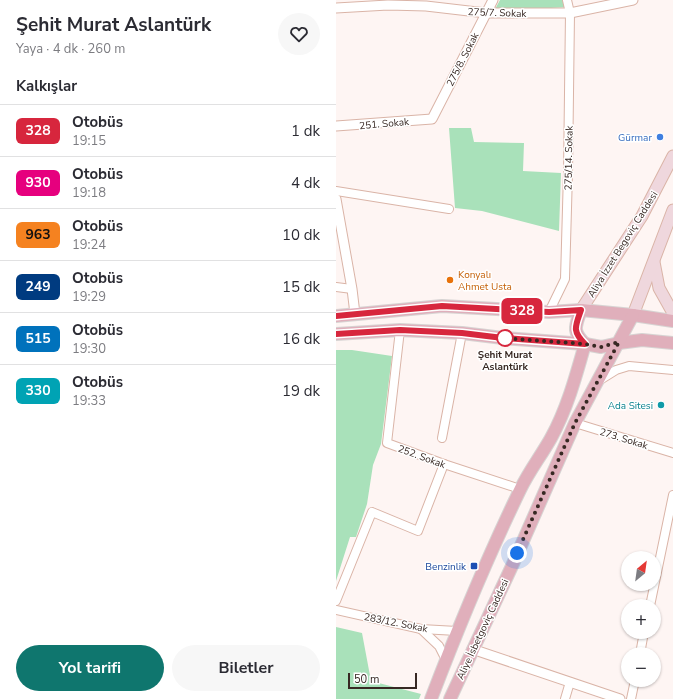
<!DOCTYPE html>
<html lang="tr">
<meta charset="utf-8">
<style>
:root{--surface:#fff;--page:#f7f7f7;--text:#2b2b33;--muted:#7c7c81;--line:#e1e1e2;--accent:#0f766e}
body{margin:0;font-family:"Nunito Sans",sans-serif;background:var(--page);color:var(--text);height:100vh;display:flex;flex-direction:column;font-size:15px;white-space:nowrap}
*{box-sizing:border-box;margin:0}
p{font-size:13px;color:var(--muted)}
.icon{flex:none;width:22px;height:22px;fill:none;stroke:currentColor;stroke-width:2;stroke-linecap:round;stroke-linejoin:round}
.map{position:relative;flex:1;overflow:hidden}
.panel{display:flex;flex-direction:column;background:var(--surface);width:336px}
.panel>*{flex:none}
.badge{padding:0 8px;border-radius:6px;font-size:14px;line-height:26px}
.needle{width:26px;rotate:29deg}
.buttons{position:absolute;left:285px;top:551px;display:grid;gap:8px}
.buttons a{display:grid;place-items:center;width:40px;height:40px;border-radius:50%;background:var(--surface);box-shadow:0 1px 3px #0004;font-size:20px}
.scale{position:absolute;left:12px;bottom:10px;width:69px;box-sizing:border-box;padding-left:4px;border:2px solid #372823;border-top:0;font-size:11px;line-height:14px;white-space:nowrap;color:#372823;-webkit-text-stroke:3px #fff;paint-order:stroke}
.you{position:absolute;width:20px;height:20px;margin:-10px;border:3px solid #fff;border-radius:50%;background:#1a73e8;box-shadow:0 0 0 6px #1a73e833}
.map>.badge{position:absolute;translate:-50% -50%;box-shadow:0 0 0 2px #fff}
h2{padding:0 16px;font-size:15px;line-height:36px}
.round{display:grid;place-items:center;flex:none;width:42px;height:42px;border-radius:21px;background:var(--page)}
.headline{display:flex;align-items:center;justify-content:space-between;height:68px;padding:0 16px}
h1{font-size:19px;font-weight:700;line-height:30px}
.action{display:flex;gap:8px;margin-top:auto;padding:8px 16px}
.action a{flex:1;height:46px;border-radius:24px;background:var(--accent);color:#fff;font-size:16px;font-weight:700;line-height:46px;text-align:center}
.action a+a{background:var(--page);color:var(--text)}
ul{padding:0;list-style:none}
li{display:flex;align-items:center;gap:12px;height:52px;padding:0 16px;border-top:1px solid var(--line)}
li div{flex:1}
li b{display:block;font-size:15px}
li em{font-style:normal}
li .badge{min-width:44px;font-weight:700;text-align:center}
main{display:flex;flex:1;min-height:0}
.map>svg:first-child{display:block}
.green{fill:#a9e1ba}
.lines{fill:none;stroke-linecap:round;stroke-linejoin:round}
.minor-casing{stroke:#dab4a7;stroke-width:10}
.tertiary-casing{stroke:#dab4a7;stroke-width:11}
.secondary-casing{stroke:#dab4a7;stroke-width:13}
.primary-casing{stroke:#d7d4d3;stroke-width:14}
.minor{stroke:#fff;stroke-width:8}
.tertiary{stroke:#fff;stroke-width:9}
.secondary{stroke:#efd7dd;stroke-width:11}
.primary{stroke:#e0afbb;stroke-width:12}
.line-casing{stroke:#fff;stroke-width:9}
.line{stroke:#d7263d;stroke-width:6}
.walk{stroke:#372823;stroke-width:4;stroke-dasharray:0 7.2}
.shop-dot{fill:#3f7fe0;stroke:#fff;stroke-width:1.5}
.food-dot{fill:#e8710a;stroke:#fff;stroke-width:1.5}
.stop-dot{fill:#fff;stroke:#d7263d;stroke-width:2}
.culture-dot{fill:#0f9aa8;stroke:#fff;stroke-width:1.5}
.transit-dot{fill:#1a4fb4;stroke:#fff;stroke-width:1.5}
.labels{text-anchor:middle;stroke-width:3;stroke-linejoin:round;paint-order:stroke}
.street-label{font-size:10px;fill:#372823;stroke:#fff}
.shop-label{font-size:10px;fill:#366cbe;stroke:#fff;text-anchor:end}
.food-label{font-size:10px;fill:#c56008;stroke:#fff;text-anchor:start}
.stop-label{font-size:10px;font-weight:bold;fill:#372823;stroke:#fff}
.culture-label{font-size:10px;fill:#0d838f;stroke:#fff;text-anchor:end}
.transit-label{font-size:10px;fill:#164399;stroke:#fff;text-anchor:end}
</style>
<main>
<section class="panel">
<div class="headline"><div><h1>Şehit Murat Aslantürk</h1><p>Yaya · 4 dk · 260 m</p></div><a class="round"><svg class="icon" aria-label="heart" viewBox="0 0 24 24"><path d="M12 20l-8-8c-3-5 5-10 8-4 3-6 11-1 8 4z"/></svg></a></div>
<h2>Kalkışlar</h2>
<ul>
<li><span class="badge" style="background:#d7263d;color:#fff">328</span><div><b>Otobüs</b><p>19:15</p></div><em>1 dk</em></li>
<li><span class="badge" style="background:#e6007e;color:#fff">930</span><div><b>Otobüs</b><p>19:18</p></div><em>4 dk</em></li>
<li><span class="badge" style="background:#f58220;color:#111">963</span><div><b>Otobüs</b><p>19:24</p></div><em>10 dk</em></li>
<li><span class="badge" style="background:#003b80;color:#fff">249</span><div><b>Otobüs</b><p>19:29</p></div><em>15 dk</em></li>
<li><span class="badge" style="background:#0072bc;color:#fff">515</span><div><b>Otobüs</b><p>19:30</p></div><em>16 dk</em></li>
<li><span class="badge" style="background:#00a3b4;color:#fff">330</span><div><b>Otobüs</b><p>19:33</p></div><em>19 dk</em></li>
</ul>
<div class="action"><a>Yol tarifi</a><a>Biletler</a></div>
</section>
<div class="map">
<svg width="337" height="699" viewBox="0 0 337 699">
<rect width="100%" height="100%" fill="#fef5f3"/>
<g class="green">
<polygon points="164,0 233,0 234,7 158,11"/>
<polygon points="113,128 135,128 138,142 188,143 187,171 225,173 223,231 146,211 119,208"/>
<polygon points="0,350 16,350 56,356 45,444 37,465 31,504 20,537 14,537 0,581"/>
<polygon points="0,627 26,633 35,681 85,694 83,699 0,699"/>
</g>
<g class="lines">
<g class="minor-casing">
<g id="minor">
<polyline points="0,191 113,209"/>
<polyline points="0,287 16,289"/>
<polyline points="213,312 229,279 232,173 234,13 231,0"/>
<polyline points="64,330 51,443 108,464 184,489"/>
<polyline points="264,380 280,370 293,366 337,370"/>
<polyline points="239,423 337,453"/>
<polyline points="106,438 126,333"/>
<polyline points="0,601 36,512 82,531 108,464"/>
<polyline points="314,606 337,495"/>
<polyline points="0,610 85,629 121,631"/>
<polyline points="85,629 103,646 110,660"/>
<polyline points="304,654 308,632"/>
<polyline points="229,699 234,682"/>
<polyline points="295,699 299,680"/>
</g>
</g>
<g class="tertiary-casing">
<g id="tertiary">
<polyline points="0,8 52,5 90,6 150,13 234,13 297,0"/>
<polyline points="0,126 96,119 157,0"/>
<polyline points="0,199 16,289 19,314"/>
<polyline points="136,649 284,699"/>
</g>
</g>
<g class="secondary-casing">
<g id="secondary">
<polyline points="318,262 323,288 337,313"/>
<polyline points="245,310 306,216 337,156"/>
<polyline points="297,315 337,210"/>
</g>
</g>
<g class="primary-casing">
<g id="primary">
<path d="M245,310C239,327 236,331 249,344"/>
<polyline points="0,316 106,306 213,312 245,310 297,315 337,321"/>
<polyline points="0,334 64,330 126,333 167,338 249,344 265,347 283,343 306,340 337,343"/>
<path d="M95,699C122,628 151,558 184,490C193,471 205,456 215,438C231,409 240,376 249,344"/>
<polyline points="114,699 176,566 239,423 297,315"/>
</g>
</g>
<use href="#minor" class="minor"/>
<use href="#tertiary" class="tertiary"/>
<use href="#secondary" class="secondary"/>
<use href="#primary" class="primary"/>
</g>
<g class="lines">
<g class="line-casing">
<path id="line" d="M0,316L106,306L213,312L245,310C239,327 236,331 249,344L167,338L126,333L64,330L0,334"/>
</g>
<use href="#line" class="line"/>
<polyline class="walk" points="169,338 167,338 249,344 265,347 283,342 239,423 181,553"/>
</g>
<circle class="shop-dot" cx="324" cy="137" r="4"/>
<circle class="food-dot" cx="114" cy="280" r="4"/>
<circle class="stop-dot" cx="169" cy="338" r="8"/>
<circle class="culture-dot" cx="325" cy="405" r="4"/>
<rect class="transit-dot" x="134" y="562" width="8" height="8" rx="2"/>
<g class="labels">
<g class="street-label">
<text transform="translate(161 12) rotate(2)" y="4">275/7. Sokak</text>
<text transform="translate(126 59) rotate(-63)" y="4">275/8. Sokak</text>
<text transform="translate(48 123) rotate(-5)" y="4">251. Sokak</text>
<text transform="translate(232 158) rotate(-89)" y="4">275/14. Sokak</text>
<text transform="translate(286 244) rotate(-58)" y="4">Aliya İzzet Begoviç Caddesi</text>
<text transform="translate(288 438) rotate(17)" y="4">273. Sokak</text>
<text transform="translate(86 456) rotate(20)" y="4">252. Sokak</text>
<text transform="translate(60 622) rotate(11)" y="4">283/12. Sokak</text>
<text transform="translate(146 629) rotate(-65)" y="4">Aliye İsbetgoviç Caddesi</text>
</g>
<g class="shop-label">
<text x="316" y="141">Gürmar</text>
</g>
<g class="food-label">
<text x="122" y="278">Konyalı<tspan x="122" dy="12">Ahmet Usta</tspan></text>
</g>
<g class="stop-label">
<text x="169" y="358">Şehit Murat<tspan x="169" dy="12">Aslantürk</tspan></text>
</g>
<g class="culture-label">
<text x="317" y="409">Ada Sitesi</text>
</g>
<g class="transit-label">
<text x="130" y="570">Benzinlik</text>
</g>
</g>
</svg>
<div class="buttons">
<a><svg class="needle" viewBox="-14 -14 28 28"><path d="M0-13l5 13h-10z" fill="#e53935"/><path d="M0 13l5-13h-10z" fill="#7c7c81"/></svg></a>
<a>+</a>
<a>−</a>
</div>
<div class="scale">50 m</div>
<div class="you" style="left:181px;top:553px"></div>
<b class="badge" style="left:186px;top:311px;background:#d7263d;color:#fff">328</b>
</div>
</main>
